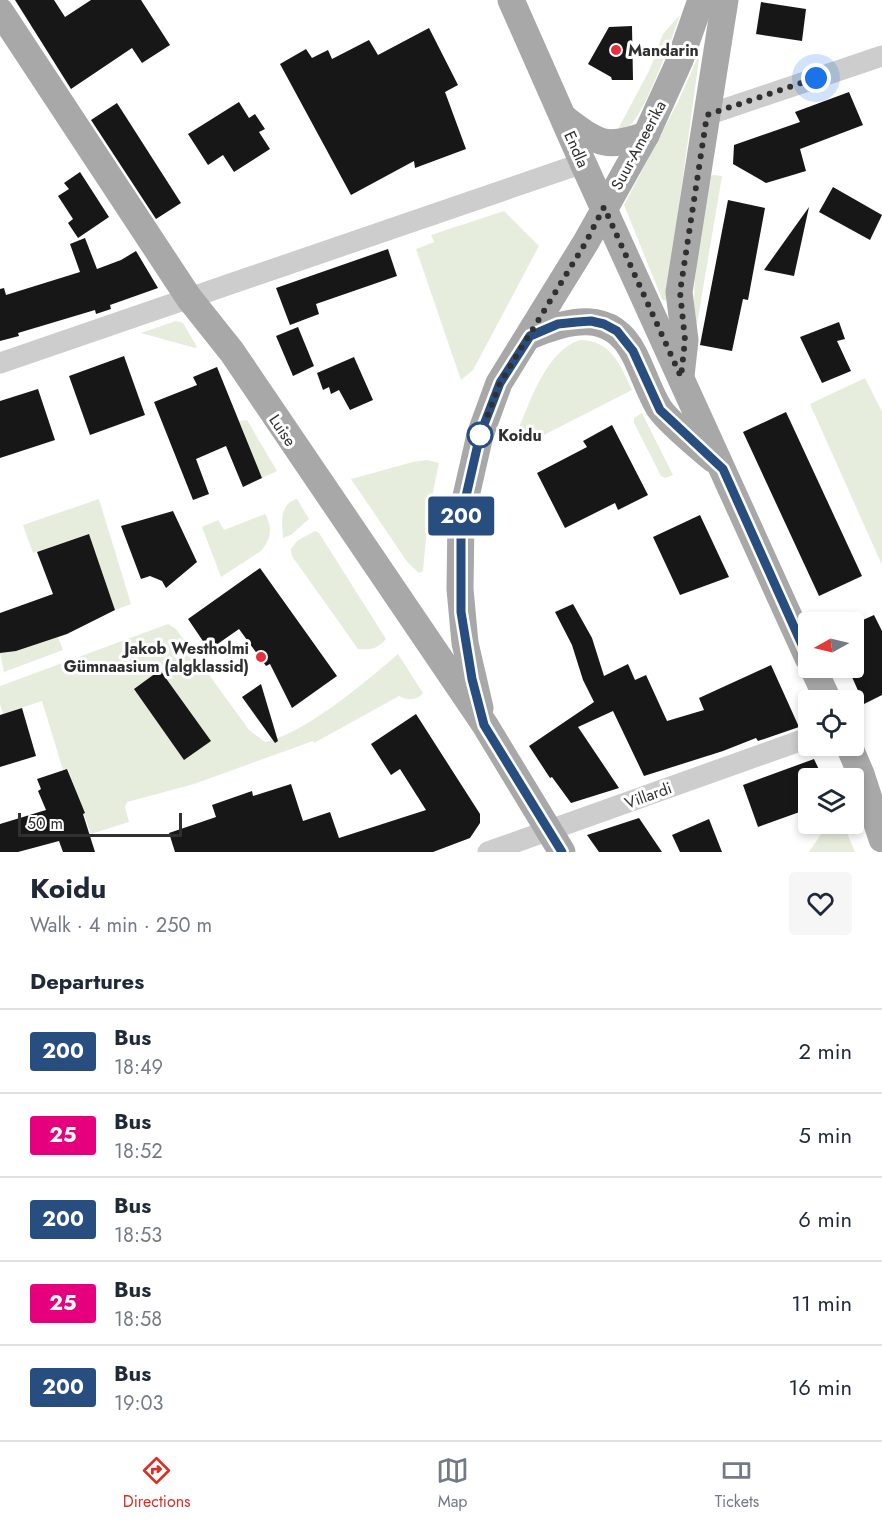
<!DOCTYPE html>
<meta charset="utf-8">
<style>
:root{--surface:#fff;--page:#f6f6f7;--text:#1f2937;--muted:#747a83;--line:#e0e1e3;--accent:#d93025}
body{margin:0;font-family:Jost,sans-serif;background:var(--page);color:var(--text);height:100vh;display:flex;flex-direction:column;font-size:22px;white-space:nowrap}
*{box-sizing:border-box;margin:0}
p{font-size:20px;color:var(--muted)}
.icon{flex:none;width:33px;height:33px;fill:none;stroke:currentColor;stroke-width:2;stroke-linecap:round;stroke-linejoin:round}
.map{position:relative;height:852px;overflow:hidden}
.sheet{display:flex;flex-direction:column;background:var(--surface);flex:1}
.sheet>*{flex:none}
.badge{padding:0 12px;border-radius:4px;font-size:21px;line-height:39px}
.needle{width:39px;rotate:262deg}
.fabs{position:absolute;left:798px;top:612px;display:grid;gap:12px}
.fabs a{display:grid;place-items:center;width:66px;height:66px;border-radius:6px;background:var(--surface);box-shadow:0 3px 9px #0003;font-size:30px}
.scale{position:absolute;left:18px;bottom:15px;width:164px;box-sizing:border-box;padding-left:6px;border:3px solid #303030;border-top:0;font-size:16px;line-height:21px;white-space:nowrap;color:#303030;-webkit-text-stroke:4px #fff;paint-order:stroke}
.you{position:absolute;width:30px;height:30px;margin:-15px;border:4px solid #fff;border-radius:50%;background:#1a73e8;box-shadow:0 0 0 9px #1a73e833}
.map>.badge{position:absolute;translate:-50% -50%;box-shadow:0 0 0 3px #fff}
h2{padding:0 30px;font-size:22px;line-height:54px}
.round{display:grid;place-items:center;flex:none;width:63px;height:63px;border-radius:6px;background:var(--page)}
.summary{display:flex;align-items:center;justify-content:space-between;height:102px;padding:0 30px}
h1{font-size:28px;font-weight:700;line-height:45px}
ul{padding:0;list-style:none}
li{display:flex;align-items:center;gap:18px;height:84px;padding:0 30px;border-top:2px solid var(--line)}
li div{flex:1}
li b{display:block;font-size:22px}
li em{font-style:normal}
li .badge{min-width:66px;font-weight:700;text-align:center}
.dock{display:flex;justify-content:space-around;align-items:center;height:84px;border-top:2px solid var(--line);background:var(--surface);font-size:16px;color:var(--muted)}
.dock a{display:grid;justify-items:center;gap:3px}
.dock .active{color:var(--accent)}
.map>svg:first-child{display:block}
.green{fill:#e6eddd}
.building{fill:#171717}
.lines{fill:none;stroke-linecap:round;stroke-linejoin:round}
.minor{stroke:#cdcdcd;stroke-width:21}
.major{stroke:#a8a8a8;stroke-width:27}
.line-casing{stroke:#fff;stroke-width:14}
.line{stroke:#284e7f;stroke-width:9}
.walk{stroke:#303030;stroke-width:6;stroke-dasharray:0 10.8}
.poi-dot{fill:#e8303c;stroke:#fff;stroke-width:2}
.stop-dot{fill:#fff;stroke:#284e7f;stroke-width:3}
.labels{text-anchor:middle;stroke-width:6;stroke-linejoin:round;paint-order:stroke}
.poi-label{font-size:16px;font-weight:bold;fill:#303030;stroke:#fff;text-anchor:start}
.street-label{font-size:16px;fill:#303030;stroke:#fff}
.stop-label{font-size:16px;font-weight:bold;fill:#303030;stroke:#fff;text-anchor:start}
</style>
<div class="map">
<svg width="882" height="852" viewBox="0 0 882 852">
<rect width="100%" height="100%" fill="#fff"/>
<g class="green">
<path d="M680,15C673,36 643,120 626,129C624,130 620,130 617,131L650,69L663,34Z"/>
<polygon points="700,52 666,301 662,299 624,205 678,102"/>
<path d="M715,175L722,176L695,336C691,282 700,230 707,176Z"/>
<polygon points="504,211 539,246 473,370 461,380 416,249 434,242 431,235"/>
<polygon points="176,321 183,323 197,347 195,348 141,333"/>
<path d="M580,340C611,340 621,366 632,390L540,437L518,430C531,400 546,351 580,340Z"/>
<polygon points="865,378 882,412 882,565 810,404"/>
<polygon points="642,413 673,475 665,478 661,476 634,423 634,418"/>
<polygon points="247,420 277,471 262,478 239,421"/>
<polygon points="427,460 439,463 428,516 423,571 419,573 408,563 351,479 413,462"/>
<polygon points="99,499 131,604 115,610 89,534 33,553 23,525"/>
<path d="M297,499L309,519L291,535L283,538C282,523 279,504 297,499Z"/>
<path d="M265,514C273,526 271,540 261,551L221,577L202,527L218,520L224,530Z"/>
<path d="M315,531L319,533L386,639C377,649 371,650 358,649L292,556L291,549L297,541Z"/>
<path d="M168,624L176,629L249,730L265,742C304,734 367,681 398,654L423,693C416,701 408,701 399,696L314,743L313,741L194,784L127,802L125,807L129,822L91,834L68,769L63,770L42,701L3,714L0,704V686Z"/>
<polygon points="58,637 63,650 4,672 0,653"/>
<polygon points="828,824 843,824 855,852 809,852"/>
</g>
<g class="building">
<polygon points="15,0 54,0 65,17 91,0 141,0 170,45 142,63 132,48 71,89"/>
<polygon points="761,2 806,9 802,41 756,34"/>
<polygon points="632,26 633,80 612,80 611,77 588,64 609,27"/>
<polygon points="429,28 458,85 445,92 466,149 415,168 414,161 351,195 280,64 306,49 312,58 328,50 332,59 369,40 378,55"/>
<polygon points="849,92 863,125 800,149 806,171 766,183 733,164 734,145 800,122 795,112"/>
<polygon points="239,102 249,118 255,114 265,129 259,132 270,149 234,172 223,155 208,165 188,134"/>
<polygon points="117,103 181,203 156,219 91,120"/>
<polygon points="80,172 109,217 78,238 68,223 73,219 58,196 69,189 64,183"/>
<polygon points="833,187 882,215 870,240 819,212"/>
<polygon points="728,200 765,208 748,300 743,299 732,351 700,345"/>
<polygon points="809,207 794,276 764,270"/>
<polygon points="85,238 97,269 121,260 136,251 158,288 110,305 111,309 96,314 95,310 18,333 19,336 0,341 0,289 4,288 6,295 80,272 70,244"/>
<polygon points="388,249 397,276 316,304 319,314 290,325 276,288"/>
<polygon points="839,322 845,339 837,341 851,371 822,383 800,337"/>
<polygon points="298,327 314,366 293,376 276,336"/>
<polygon points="124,356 145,415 90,435 69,376"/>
<polygon points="354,357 373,400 350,410 339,390 331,394 329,387 323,390 317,373"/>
<polygon points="217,367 262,478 243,487 226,446 196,459 209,494 193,500 154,402 197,385 193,377"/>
<polygon points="38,389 55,440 0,458 0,401"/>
<polygon points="786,412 862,576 819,596 743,432"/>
<polygon points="612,425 648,495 618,510 615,503 565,528 537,473 587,447 583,441"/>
<polygon points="173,511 197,562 166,588 162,581 150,576 141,579 121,526"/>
<polygon points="700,515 729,577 680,595 653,537"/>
<polygon points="89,534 115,610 67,634 16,651 0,653 0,613 53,594 37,552"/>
<polygon points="260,568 337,676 292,708 270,664 266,666 239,629 209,650 188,619"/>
<polygon points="573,604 592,638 604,676 628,664 635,680 646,675 667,721 704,710 699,698 771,665 799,727 758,741 756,738 723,751 644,776 613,711 578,727 619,788 571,803 552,777 550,778 529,746 594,702 583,680 572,645 555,612"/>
<polygon points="874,615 882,631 882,695 864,704 848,668 854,668 854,624"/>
<polygon points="160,670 211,741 184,760 134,689"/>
<polygon points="261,684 278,741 275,743 242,697"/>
<polygon points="22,708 36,756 0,767 0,715"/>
<polygon points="416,714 480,814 480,823 470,838 433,852 175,852 169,833 216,817 212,805 252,791 253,796 291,784 303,821 330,812 339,838 426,810 400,769 391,775 371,744"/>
<polygon points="814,759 823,778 808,778 808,809 758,827 743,785"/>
<polygon points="67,769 85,813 83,814 95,852 63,852 59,841 18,852 0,852 0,824 46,810 38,791 41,789 37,779"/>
<polygon points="639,818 662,852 599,852 587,835"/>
<polygon points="709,819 722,852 680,852 672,835"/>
</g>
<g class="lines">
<g class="minor">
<polyline points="707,115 882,56"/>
<path d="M0,363C194,296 389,231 583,163"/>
<polyline points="488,852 808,738"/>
</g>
<g class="major">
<polyline points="511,0 583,163 808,658"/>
<polyline points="0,11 189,298 232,352 485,725 562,852"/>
<path d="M564,118C598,143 604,150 646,135"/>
<path d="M530,336C568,320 611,308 634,354C643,371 649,392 659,408C668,422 699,447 713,459"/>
<polyline points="681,376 685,340 679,292 725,0"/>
<polyline points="813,668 828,700"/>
<polyline points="480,708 465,643 460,589 461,518 480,435 499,383 586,242 646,135 680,60 701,0"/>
<polyline points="849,746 861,774 882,839"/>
</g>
</g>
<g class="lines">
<g class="line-casing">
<polyline id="line" points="562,852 484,725 472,679 461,612 461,518 480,435 500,383 530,336 558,324 577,322 591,321 604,324 617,331 633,351 660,410 723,469 808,658"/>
</g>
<use href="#line" class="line"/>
<polyline class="walk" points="480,435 500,383 586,242 604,207 681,377 685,340 680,292 707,115 816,78"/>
</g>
<g class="poi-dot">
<circle cx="616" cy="50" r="6"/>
<circle cx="261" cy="657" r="6"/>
</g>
<circle class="stop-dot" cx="480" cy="435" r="12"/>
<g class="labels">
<g class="poi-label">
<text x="628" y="56">Mandarin</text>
<text x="249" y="654" text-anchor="end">Jakob Westholmi<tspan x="249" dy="18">Gümnaasium (algklassid)</tspan></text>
</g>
<g class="street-label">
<text transform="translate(638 145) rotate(-62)" y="6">Suur-Ameerika</text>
<text transform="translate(577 149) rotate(66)" y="6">Endla</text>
<text transform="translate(283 430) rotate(56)" y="6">Luise</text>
<text transform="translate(648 795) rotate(-20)" y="6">Villardi</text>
</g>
<g class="stop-label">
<text x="498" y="441">Koidu</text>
</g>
</g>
</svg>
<div class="fabs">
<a><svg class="needle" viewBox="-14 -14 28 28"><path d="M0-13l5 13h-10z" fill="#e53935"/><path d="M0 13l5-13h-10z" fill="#747a83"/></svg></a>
<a><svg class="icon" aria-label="locate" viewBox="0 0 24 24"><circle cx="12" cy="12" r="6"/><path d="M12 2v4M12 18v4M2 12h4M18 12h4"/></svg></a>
<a><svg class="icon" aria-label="layers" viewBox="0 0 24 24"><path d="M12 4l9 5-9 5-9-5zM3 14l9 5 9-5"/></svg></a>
</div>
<div class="scale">50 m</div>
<div class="you" style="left:816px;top:78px"></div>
<b class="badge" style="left:461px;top:516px;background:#284e7f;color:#fff">200</b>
</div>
<section class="sheet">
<div class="summary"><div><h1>Koidu</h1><p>Walk · 4 min · 250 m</p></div><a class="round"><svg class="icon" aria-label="heart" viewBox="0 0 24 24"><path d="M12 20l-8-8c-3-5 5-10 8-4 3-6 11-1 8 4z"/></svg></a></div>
<h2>Departures</h2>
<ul>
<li><span class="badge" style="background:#284e7f;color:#fff">200</span><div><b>Bus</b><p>18:49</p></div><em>2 min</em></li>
<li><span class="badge" style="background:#e6007e;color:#fff">25</span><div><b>Bus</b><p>18:52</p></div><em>5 min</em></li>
<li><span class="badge" style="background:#284e7f;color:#fff">200</span><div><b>Bus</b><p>18:53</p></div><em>6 min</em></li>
<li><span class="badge" style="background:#e6007e;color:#fff">25</span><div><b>Bus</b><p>18:58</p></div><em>11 min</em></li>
<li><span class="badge" style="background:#284e7f;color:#fff">200</span><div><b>Bus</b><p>19:03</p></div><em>16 min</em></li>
</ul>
</section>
<nav class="dock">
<a class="active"><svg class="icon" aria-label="directions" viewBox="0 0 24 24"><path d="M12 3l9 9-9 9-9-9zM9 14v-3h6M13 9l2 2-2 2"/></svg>Directions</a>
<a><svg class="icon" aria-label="map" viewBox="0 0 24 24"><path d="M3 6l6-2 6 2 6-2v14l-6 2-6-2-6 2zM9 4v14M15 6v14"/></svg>Map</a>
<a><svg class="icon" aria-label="tickets" viewBox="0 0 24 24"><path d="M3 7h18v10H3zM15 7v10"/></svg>Tickets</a>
</nav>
